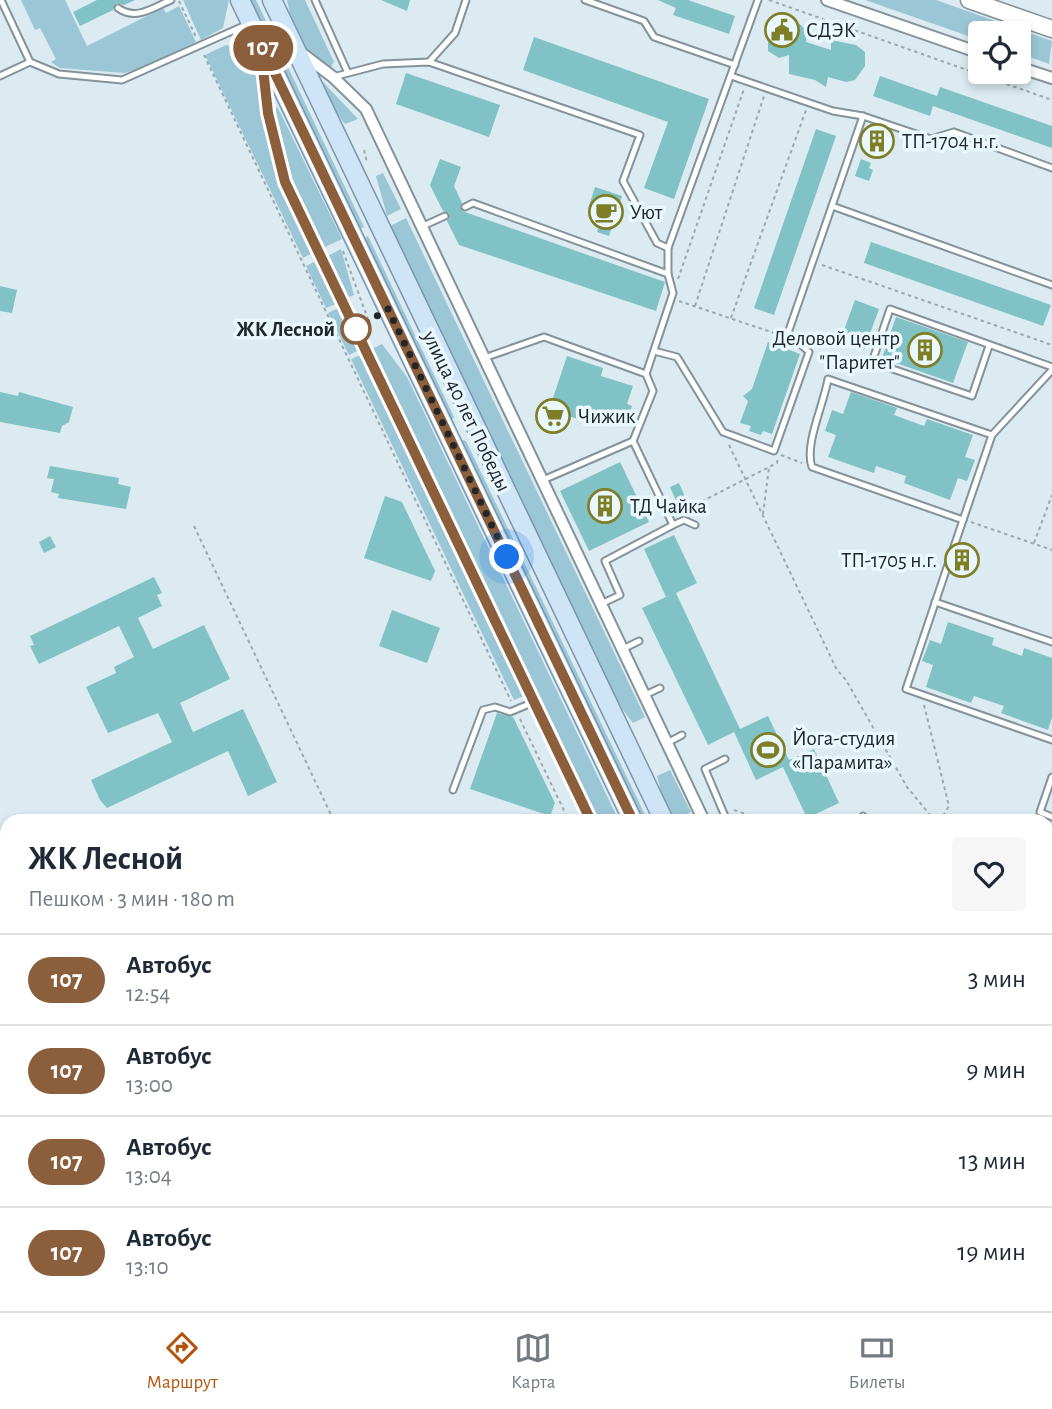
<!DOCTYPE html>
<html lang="ru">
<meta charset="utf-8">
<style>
:root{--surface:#fff;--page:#f6f6f7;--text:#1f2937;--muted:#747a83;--line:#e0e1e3;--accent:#b45309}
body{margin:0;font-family:"Alegreya Sans",sans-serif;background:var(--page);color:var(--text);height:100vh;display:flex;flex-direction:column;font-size:26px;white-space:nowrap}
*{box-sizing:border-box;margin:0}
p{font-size:23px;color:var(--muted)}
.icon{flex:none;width:38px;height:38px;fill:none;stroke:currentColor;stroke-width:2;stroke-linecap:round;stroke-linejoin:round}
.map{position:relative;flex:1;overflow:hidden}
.drawer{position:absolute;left:0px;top:814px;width:1054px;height:499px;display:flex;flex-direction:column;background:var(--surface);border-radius:21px 21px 0 0;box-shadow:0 4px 10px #0003}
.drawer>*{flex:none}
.badge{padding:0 14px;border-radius:23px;font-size:24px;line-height:46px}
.fabs{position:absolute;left:968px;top:21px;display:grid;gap:14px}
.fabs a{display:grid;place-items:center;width:63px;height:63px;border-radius:7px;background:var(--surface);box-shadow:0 4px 10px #0003;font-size:35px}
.you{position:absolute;width:35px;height:35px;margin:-18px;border:5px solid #fff;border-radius:50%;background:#1a73e8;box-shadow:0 0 0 10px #1a73e833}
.map>.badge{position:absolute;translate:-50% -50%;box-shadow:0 0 0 4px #fff}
.round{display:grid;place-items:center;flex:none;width:74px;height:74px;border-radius:7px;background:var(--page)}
.headline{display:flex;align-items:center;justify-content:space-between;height:119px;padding:0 28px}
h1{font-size:33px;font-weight:600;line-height:52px}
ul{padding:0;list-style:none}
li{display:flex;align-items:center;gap:21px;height:91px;padding:0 28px;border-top:2px solid var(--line)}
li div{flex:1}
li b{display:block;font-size:26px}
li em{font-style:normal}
li .badge{min-width:77px;font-weight:700;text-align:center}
.menu{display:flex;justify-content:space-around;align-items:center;height:98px;border-top:2px solid var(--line);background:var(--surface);font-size:19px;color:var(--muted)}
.menu a{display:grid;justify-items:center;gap:4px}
.menu .active{color:var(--accent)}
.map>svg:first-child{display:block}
.green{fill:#9bc6d6}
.forest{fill:#79b3c8}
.building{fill:#80c2c5}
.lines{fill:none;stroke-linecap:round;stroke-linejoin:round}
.lane-casing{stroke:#849399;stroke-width:9}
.street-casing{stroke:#849399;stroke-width:14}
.secondary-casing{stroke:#849399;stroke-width:19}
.primary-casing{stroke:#7c96ac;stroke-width:21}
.path{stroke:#9ca8ad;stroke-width:2;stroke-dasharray:3.5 3.5;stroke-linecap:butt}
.lane{stroke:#fff;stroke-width:5}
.street{stroke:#fff;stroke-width:10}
.secondary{stroke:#fff;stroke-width:16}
.primary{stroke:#cee4f7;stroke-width:18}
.line-casing{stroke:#fff;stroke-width:16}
.line{stroke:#8b5e3c;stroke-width:10}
.walk{stroke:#202629;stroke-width:7;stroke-dasharray:0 12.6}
.stop-dot{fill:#fff;stroke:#8b5e3c;stroke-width:3.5}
.labels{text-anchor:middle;stroke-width:7;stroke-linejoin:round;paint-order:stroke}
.poi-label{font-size:21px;fill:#202629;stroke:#e8f8fe;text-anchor:start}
.stop-label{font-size:21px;font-weight:bold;fill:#202629;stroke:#e8f8fe;text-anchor:end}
.street-label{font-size:21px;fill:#202629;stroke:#e8f8fe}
</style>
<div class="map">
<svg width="1052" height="1311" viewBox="0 0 1052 1311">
<rect width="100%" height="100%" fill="#dbebf1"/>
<g class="green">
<polygon points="21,0 65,0 87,46 163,8 166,13 179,6 196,42 146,67 124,73 60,68 51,62 56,59 40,28 35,30"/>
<polygon points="183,0 229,0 223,28 201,40"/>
<polygon points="250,0 256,0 364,227 358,230"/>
<path d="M287,0H305L334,62L331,67C300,58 293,29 287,0Z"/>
<polygon points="865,0 936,0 1052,41 1049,64 1019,53 1018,33 980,33 980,40"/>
<polygon points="226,45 242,48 254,58 274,171 312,253 303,258 205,55"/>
<polygon points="320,81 323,82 358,119 345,124 325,97"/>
<path d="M277,106L342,239L323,248C310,220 265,133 277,106Z"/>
<polygon points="383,173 401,209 387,216 376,176"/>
<polygon points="406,218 645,717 633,723 613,697 386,228"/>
<polygon points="368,236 454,417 452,420 362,239"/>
<polygon points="341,249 354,295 347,298 328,256"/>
<polygon points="316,261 336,304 326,308 306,266"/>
<polygon points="338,308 359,350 349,355 328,313"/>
<polygon points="382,344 407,377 619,821 598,821 372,349"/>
<polygon points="360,355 524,696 514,700 351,359"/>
<polygon points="463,440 466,441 648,821 641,821 461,443"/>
<polygon points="670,770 691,812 674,821 665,808 657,776"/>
</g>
<polygon class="forest" points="0,1100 7,1112 7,1306 118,1306 121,1311 0,1311"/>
<g class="building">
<polygon points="97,0 135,0 124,5 116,3 113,10 80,26 73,12"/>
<polygon points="381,0 410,0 407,11"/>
<polygon points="658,0 688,0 735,16 729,34 673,15 676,8"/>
<polygon points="778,20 795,21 802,26 807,32 806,42 831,50 831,40 856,45 865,52 865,66 855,80 846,82 828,77 826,87 815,80 789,74 789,55 779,58 768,51 768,33"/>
<polygon points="534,37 709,99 674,199 644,188 668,122 523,70"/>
<polygon points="406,73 500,105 489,137 396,104"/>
<polygon points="880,76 937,96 940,87 1052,126 1052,148 933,106 930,116 873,96"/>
<polygon points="816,129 836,136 774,315 754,308"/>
<polygon points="875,131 885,134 879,151 869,148"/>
<polygon points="440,159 461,167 454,186 462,203 462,211 665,282 656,311 459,245 447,221 449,213 443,211 430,185"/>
<polygon points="861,159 871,163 869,168 873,170 869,181 855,176"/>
<polygon points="595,187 622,196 609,236 597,232 603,214 588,209"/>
<polygon points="871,242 1051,305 1043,326 864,263"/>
<polygon points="0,286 17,290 12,313 0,311"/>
<polygon points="855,300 879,309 864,350 840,341"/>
<polygon points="896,317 968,342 953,383 882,358"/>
<polygon points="768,342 800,354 772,434 763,431 761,435 749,431 751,426 740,423 748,401 743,396 752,389"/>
<polygon points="567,356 603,368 601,376 633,386 627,404 632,406 628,418 610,412 604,427 549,410"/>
<polygon points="0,392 18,396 19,392 73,407 69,422 62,426 60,433 0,422"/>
<polygon points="851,392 897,408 894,415 924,426 927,419 973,435 965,457 975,460 967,481 958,478 950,500 904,483 906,476 876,466 874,473 828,457 836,435 825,431 832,410 843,414"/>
<polygon points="620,462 649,522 589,551 560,491"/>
<polygon points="50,466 119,478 118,484 131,487 126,509 58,498 59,494 51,492 54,479 47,478"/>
<polygon points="679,483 686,499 677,503 670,487"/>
<polygon points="385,496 402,502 435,571 431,581 364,558"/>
<polygon points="674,535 697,583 676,593 740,729 768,716 789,760 814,749 839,803 807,818 783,767 756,780 734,732 708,745 642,608 666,597 644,549"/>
<polygon points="50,536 56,547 44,553 39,542"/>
<polygon points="961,550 970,553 964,570 955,567"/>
<polygon points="154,577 162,593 157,595 162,606 138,618 153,649 204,625 230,679 180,703 193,732 243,709 277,782 248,796 228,751 107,808 100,800 91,780 172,742 158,713 108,733 86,687 116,673 114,667 134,657 119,626 39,664 30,646 34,645 30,636"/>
<polygon points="392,610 440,628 427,663 379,646"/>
<polygon points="948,622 994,638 992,645 1022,656 1024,648 1052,658 1052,717 1048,730 1001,713 1004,706 974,696 971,703 926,687 933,665 922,661 930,640 941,644"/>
<polygon points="497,713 513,717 555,803 550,816 470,789"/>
</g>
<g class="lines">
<g class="lane-casing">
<g id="lane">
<polyline points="1,0 30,62 59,74 122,80 248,24"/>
<polyline points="315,0 347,71"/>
<polyline points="585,0 644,21 654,37 735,65"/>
<path d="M118,8C136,21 152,8 171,0"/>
<polyline points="429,62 455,33 466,0"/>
<polyline points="0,76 30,62"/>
<polyline points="731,76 833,111 863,116 931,139 954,132 1052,168"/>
<polyline points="333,77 383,64 429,62 640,135 623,181 657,243 668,248"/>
<polyline points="832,206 1052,285"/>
<polyline points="465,207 473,203 668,274"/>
<polyline points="421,227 445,216"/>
<polyline points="989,346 972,396 872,362 890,309 1052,367"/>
<polyline points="654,351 677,357 723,432 774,451 809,352 788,333 863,116"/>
<polyline points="484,358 544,337 646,374"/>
<path d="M992,435L828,379C824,404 804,445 812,467L963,520L992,435L1052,370"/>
<polyline points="633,441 673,525 684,520 695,525"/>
<polyline points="543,480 633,441 653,391 646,374 673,293 668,274 668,248 758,0"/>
<polyline points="963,520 906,689 1052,740"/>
<polyline points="935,602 1052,642"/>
<polyline points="601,604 620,595 605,561 673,525"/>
<polyline points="623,649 639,641"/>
<polyline points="645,695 660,688"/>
<polyline points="667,743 682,735"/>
<polyline points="725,759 705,769 727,821"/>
<polyline points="1052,777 1040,812 1052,817"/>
<polyline points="453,790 483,710 495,707 510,712 534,702"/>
<polyline points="863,816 866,821"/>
<polyline points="1046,863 1052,865"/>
<polyline points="1046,983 1052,985"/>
<polyline points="1046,1215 1052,1217"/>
<polyline points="437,1306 439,1311"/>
<polyline points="514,1306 517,1311"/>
<polyline points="688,1306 691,1311"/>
<polyline points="783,1306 785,1311"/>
<polyline points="625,1310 626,1311"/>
<polyline points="732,1311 744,1306"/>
</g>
</g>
<g class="street-casing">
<g id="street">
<polyline points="827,0 980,53"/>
<polyline points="300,52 333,77 366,109 704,821"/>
<polyline points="261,55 268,113 285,182 591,821"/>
<polyline points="1018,67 1052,78"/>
<polyline points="823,1306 826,1311"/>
<polyline points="935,1306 938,1311"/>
</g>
</g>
<g class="secondary-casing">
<polyline id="secondary" points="969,0 1052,29"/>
</g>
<g class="primary-casing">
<g id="primary">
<polyline points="240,0 633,821"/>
<polyline points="272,0 664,821"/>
<polyline points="865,1306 868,1311"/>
<polyline points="896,1306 899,1311"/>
</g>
</g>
<g class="path">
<polyline points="769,0 1052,100"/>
<polyline points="179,1 196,37"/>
<polyline points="204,55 511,701"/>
<polyline points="364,150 367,163"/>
<polyline points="343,251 369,322"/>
<polyline points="822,265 1052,345"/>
<polyline points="678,279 744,89"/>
<polyline points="679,301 780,335"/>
<polyline points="695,306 764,96"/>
<polyline points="731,318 806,110"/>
<polyline points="818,357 827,363 828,371"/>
<polyline points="729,445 837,670 846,680 907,787 935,821"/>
<polyline points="781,455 802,463"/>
<polyline points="683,511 777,463 778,458"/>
<polyline points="763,514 769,467"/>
<polyline points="971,522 1052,550"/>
<polyline points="194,526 334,821"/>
<polyline points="1034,543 1052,495"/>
<polyline points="924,705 949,806 940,821"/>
<polyline points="520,719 569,821"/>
<polyline points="734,810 765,821"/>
<polyline points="873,817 910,821"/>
<polyline points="1046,946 1052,930"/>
<polyline points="0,1068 7,1080"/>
<polyline points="1046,1201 1050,1208"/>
<polyline points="0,1275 7,1280"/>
<polyline points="1046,1281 1052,1283"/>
<polyline points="45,1306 51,1311"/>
<polyline points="122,1306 125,1311"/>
<polyline points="38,1311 42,1306"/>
</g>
<use href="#lane" class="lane"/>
<use href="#street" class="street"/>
<use href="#secondary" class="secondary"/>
<use href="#primary" class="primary"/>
</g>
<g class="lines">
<g class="line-casing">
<polyline id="line" points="591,821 285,182 268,113 260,42 633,821"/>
</g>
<use href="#line" class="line"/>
<polyline class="walk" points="356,329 388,309 507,557"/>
</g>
<defs>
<g id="civic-ring" transform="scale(1.75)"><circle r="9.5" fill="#e8f8fe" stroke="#7e7e27" stroke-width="1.5"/><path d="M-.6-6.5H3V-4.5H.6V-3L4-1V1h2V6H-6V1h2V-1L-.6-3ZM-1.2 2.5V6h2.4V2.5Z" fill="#7e7e27"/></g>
<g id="building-ring" transform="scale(1.75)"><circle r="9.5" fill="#e8f8fe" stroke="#7e7e27" stroke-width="1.5"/><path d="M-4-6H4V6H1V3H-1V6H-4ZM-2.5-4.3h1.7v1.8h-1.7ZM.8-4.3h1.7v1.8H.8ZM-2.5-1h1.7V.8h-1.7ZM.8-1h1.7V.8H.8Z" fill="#7e7e27"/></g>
<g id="cafe-ring" transform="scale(1.75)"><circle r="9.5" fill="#e8f8fe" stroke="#7e7e27" stroke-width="1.5"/><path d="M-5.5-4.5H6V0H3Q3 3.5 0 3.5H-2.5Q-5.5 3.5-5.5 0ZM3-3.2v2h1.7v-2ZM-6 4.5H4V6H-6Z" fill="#7e7e27"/></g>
<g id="supermarket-ring" transform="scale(1.75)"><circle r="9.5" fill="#e8f8fe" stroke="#7e7e27" stroke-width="1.5"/><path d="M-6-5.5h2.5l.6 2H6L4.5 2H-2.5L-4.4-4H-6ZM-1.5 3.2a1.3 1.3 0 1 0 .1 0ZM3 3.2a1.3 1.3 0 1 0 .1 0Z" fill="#7e7e27"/></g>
<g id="stadium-ring" transform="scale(1.75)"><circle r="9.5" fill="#e8f8fe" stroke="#7e7e27" stroke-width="1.5"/><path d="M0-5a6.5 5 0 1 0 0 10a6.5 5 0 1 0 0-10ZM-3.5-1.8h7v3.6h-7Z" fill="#7e7e27"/></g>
</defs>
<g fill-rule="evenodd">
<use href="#civic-ring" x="782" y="30"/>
<use href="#building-ring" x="877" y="141"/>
<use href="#cafe-ring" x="606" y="212"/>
<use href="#building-ring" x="925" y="350"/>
<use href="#supermarket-ring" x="553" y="416"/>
<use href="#building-ring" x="605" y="506"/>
<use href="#building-ring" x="962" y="560"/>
<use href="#stadium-ring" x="768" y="750"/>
</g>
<circle class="stop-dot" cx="356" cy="329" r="14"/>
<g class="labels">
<g class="poi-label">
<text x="806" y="37">СДЭК</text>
<text x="902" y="148">ТП-1704 н.г.</text>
<text x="630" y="219">Уют</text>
<text x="900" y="345" text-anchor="end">Деловой центр<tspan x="900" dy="24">"Паритет"</tspan></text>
<text x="578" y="423">Чижик</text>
<text x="630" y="513">ТД Чайка</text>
<text x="937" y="567" text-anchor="end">ТП-1705 н.г.</text>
<text x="792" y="745">Йога-студия<tspan x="792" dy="24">«Парамита»</tspan></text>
</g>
<g class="stop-label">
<text x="335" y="336">ЖК Лесной</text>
</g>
<g class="street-label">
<text transform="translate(467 411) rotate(64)" y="7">улица 40 лет Победы</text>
</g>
</g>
</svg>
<div class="fabs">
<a><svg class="icon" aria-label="locate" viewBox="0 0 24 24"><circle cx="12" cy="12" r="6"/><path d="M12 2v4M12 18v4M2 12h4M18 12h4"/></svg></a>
</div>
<div class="you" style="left:507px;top:557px"></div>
<b class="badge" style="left:263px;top:48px;background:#8b5e3c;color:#fff">107</b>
<section class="drawer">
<div class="headline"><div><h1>ЖК Лесной</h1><p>Пешком · 3 мин · 180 m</p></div><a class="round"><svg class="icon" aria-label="heart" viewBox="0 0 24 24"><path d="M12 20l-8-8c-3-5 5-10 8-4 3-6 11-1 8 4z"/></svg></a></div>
<ul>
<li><span class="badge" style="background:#8b5e3c;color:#fff">107</span><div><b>Автобус</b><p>12:54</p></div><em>3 мин</em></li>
<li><span class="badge" style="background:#8b5e3c;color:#fff">107</span><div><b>Автобус</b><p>13:00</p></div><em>9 мин</em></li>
<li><span class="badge" style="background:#8b5e3c;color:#fff">107</span><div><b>Автобус</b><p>13:04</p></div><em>13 мин</em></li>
<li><span class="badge" style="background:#8b5e3c;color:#fff">107</span><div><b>Автобус</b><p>13:10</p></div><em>19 мин</em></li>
</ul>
</section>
</div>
<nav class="menu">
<a class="active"><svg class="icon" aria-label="directions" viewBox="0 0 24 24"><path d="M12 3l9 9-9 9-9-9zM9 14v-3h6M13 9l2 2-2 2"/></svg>Маршрут</a>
<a><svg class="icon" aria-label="map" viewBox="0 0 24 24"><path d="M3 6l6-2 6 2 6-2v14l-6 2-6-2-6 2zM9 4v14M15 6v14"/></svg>Карта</a>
<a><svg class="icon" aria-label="tickets" viewBox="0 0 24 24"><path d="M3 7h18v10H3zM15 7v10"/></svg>Билеты</a>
</nav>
